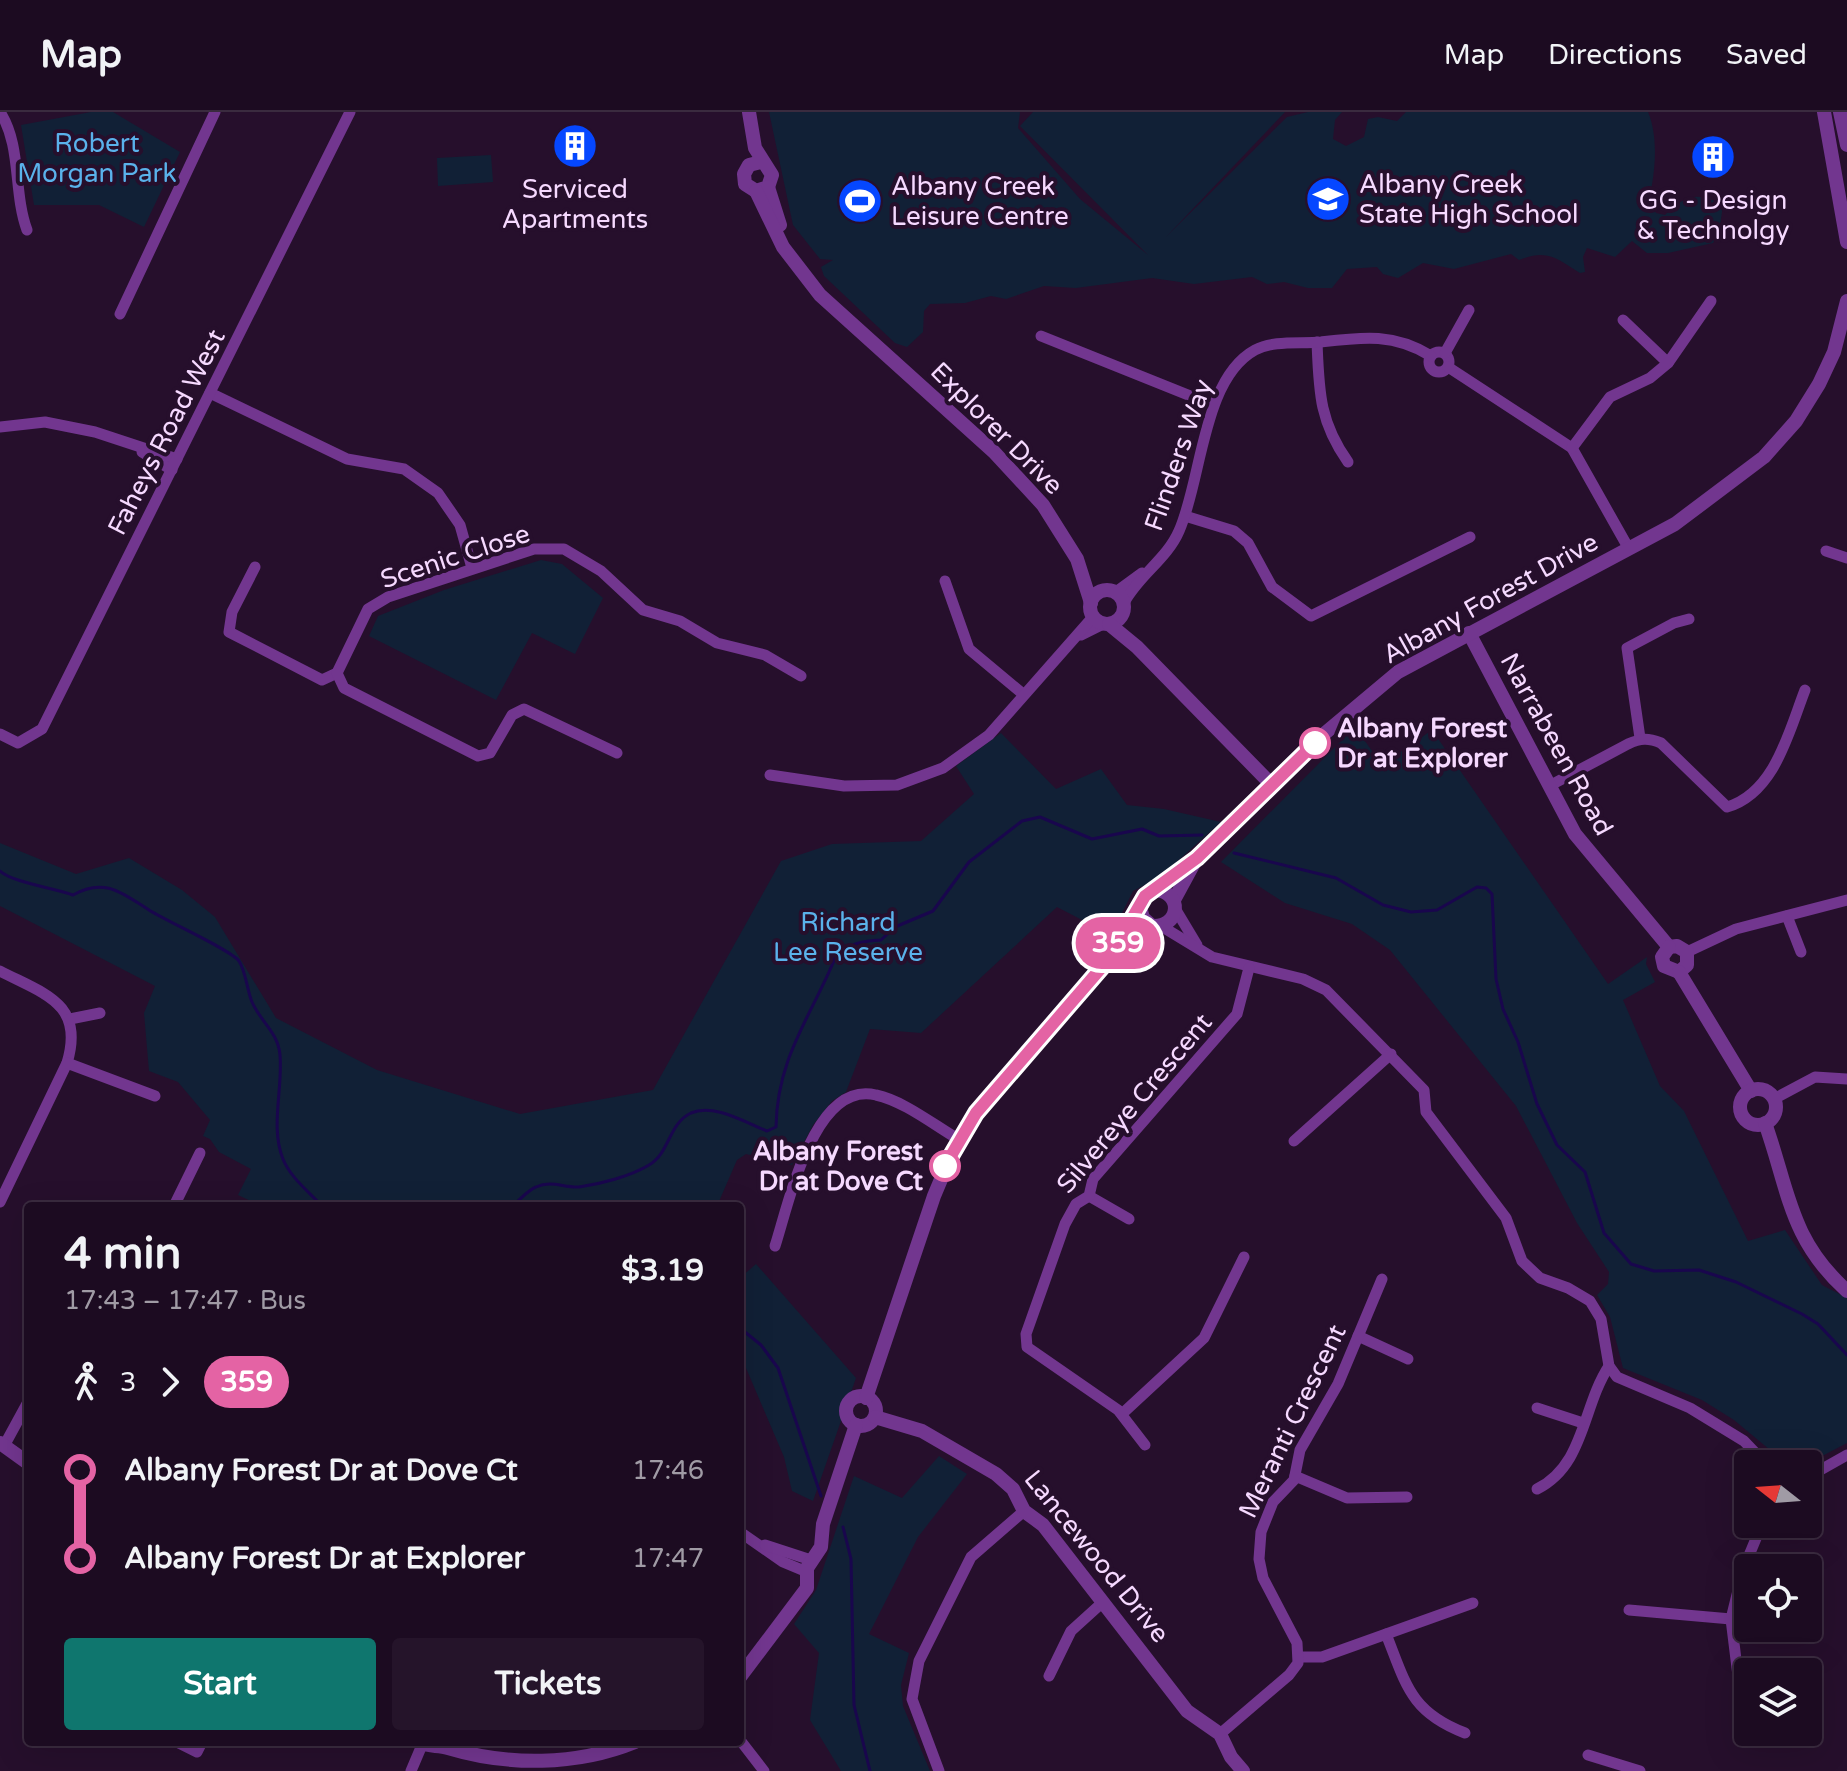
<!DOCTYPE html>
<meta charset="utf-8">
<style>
:root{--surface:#1c0b21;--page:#25142a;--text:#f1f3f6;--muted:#a09ba5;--line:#3a2b3f;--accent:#0f766e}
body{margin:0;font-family:"Varela Round",sans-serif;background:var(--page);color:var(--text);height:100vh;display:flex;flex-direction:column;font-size:30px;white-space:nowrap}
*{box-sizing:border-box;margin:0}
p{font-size:26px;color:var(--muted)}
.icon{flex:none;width:44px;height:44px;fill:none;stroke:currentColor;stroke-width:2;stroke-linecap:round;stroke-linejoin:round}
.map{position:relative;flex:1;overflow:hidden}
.panel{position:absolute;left:24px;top:1090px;width:720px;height:544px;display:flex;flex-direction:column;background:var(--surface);border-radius:8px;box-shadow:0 8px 32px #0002,0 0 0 2px var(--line)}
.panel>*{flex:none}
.badge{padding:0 16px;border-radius:26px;font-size:28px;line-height:52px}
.needle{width:52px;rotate:287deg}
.buttons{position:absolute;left:1734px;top:1338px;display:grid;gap:16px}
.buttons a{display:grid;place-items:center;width:88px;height:88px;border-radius:8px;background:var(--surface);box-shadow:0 8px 32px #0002,0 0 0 2px var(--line);font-size:40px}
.map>.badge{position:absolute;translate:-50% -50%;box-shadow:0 0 0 4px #fff}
.legs{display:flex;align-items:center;gap:12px;height:88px;padding:0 40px;font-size:26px}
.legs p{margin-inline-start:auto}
.overview{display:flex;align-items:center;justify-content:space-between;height:136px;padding:0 40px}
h1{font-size:44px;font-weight:700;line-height:60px}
.primary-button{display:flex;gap:16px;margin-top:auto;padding:16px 40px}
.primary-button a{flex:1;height:92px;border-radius:8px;background:var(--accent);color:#fff;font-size:32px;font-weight:700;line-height:92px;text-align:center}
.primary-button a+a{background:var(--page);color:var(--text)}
ul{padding:0 40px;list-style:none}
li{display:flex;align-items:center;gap:28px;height:88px;font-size:30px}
li i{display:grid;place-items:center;width:12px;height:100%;margin:0 10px;background:currentColor}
li i::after{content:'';width:20px;height:20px;margin:-10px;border:6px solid;border-radius:50%;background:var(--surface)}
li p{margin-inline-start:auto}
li:first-child i{background:linear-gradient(#0000 50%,currentColor 0)}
li:last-child i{background:linear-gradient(currentColor 50%,#0000 0)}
header{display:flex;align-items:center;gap:48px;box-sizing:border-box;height:112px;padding:0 40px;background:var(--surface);border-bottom:2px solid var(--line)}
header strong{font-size:38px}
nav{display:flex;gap:44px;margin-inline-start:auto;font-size:28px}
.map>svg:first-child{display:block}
.green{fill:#112036}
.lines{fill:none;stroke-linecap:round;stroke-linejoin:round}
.stream{stroke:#19064d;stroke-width:3}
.minor{stroke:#72368f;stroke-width:11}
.tertiary{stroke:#72368f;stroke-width:14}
.line-1-casing{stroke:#fff;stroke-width:18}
.line-1{stroke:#e463a4;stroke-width:12}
.stop-1-dot{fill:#fff;stroke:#e463a4;stroke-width:4}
.labels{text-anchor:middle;stroke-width:8;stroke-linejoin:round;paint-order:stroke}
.park-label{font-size:26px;fill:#5ab2eb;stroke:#260f2c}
.poi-label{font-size:26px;fill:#f6d9ff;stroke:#260f2c;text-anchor:start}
.street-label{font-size:26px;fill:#f6d9ff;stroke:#260f2c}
.stop-label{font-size:26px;font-weight:bold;fill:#f6d9ff;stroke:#260f2c;text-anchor:start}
</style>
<header>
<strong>Map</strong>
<nav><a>Map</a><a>Directions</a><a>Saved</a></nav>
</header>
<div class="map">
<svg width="1847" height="1659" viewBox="0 0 1847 1659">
<rect width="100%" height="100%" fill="#260f2c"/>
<g class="green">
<polygon points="91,0 113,0 180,40 144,115 99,93 34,93 21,13"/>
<path d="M769,0H1020L1018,16L1080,87L1148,143L1020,14L1033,0H1285L1166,125L1287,5L1308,0H1342L1335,8L1333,27L1346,34L1364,25L1368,7L1378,5L1397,9L1406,0H1648C1659,26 1655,62 1649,88L1656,101L1665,103C1684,83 1698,79 1723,93L1719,121L1713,131L1668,141H1647L1632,129L1615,145L1587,136L1583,145L1585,160L1580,161C1558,148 1549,136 1519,148L1511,142L1454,157L1423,151L1398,166L1383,162L1377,155L1347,157L1332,176H1308L1284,170L1267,172L1252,165L1194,172L1152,166L1076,176L1044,174L1006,187L991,184L965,191L930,192L924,199L923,220L907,235L895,231L824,164L821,155L833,148L820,147L793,113Z"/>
<polygon points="491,43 493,70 438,74 437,46"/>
<polygon points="541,448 562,452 603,486 575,542 532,521 496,588 369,524 378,504 444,478"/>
<polygon points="1355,615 1382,653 1432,618 1608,872 1647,845 1646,852 1655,870 1623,888 1660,974 1684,999 1748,1129 1785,1118 1822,1173 1847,1186 1847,1331 1807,1352 1787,1352 1734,1308 1702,1288 1623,1256 1610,1205 1597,1183 1608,1172 1609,1160 1577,1111 1516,994 1390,838 1352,812 1285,791 1221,750"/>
<polygon points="1001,621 1056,677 1101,657 1127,693 1164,697 1221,710 1160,765 1133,779 1111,823 1057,795 921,921 870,917 846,980 832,989 813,1013 792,1053 746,1042 737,1048 717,1094 261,1094 238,1083 251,1057 219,1040 210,1027 203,1024 210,1008 178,970 149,959 144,901 155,874 0,794 0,731 76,762 129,746 182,778 215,805 276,906 377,958 520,1002 653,978 781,749 832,732 921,729 974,682 956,654"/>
<polygon points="756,1152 856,1266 813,1389 792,1379 784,1345 746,1256 740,1251 740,1166"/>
<polygon points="939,1344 967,1362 918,1425 869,1522 909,1541 901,1573 903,1594 930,1659 841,1659 810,1608 819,1541 794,1512 816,1478 854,1364 902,1386"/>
</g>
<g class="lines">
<g class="stream">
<polyline points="1234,741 1336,766 1383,793 1411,800 1437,798 1477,775 1486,776 1492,782 1496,867 1503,897 1518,930 1537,992 1557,1033 1585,1060 1604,1121 1631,1152 1654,1159 1699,1158 1736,1170 1802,1202 1818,1212 1847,1243"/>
<path d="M0,759C12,770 53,776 73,783C104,765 122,781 149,798C166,809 231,838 239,849C246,860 247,878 252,890C260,909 278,920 280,943C283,977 270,1015 283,1047C290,1065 309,1080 322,1094"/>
<path d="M512,1094C520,1088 528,1078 536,1075C551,1068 564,1076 579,1075C601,1072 631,1064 649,1053C670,1041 668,1012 691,1001C714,991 746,1011 767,1019L776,1015C777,945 811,905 836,844C849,831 864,829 881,828L895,815L933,799L969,750L1022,709L1040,705L1092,727L1142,717L1159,724L1202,723"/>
<polyline points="740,1216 761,1233 778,1256 821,1384"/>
<polyline points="843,1415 851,1447 854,1593 870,1659"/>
</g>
<g class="minor">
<path d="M0,0C22,34 13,80 27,118"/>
<polyline points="120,202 215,0"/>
<polyline points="1623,208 1668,251"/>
<polyline points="1041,224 1213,293"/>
<path d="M1317,230C1319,279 1319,309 1348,350"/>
<circle cx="1439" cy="250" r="10"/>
<polyline points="1445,241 1469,198"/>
<polyline points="1448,255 1572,336 1629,437"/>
<polyline points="210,281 347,347 404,357 438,381 460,413 472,456"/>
<polyline points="0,315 45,310 95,320 177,347"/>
<polyline points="1572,336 1610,285 1650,266 1668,251 1711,189"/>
<polyline points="142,340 172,358"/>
<polyline points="1185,404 1234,419 1248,431 1272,475 1311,504 1470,425"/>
<polyline points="1826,439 1847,446"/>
<polyline points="255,455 232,500 229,520 322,568 337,561"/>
<polyline points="945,469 969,537 1023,582"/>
<polyline points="1116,480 1142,461"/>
<path d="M1124,491C1138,464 1167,447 1179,419C1202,368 1202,267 1255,238C1274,228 1300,232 1321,230C1363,225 1394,221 1431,244"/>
<polyline points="1081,523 1103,512"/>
<polyline points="0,622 18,631 42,617 350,0"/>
<polyline points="1640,626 1627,536 1674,511 1689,507"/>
<polyline points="617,641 524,597 512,603 490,641 478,644 344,576 337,561 368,497 388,485 534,437 564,437 601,459 643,498 680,509 717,531 765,543 801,564"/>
<polyline points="770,663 844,674 897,673 943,656 989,623 1093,505"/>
<path d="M1551,673L1628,632C1641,626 1648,626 1661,631L1727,695C1775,681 1789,619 1805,578"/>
<polyline points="1176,798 1197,833"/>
<polyline points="1787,804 1801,840"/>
<polyline points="1161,814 1212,845 1303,867 1326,878 1424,978 1426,1000 1506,1106 1522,1149 1540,1166 1568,1176 1590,1189 1601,1207 1609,1254 1617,1265 1690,1296 1744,1329 1766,1352"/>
<polyline points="1687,840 1736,817 1847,788"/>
<path d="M0,859C44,882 85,891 67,951L0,1090"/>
<polyline points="70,907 100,901"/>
<polyline points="67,951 155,984"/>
<polyline points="1774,987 1815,965 1847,967"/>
<polyline points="1294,1029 1391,942"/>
<polyline points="1089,1084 1129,1107"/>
<polyline points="174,1094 200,1041"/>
<path d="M775,1134C789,1091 814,968 876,983C904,989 934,1013 958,1027"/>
<polyline points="1358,1224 1408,1247"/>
<polyline points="1537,1296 1583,1311"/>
<polyline points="1123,1301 1204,1226 1244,1145"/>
<polyline points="1145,1333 1118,1298 1027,1235 1026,1222 1065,1112 1076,1092 1089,1084 1093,1067 1237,902 1249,856"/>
<polyline points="4,1334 28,1290"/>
<polyline points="1295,1364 1347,1386 1407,1385"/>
<polyline points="1808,1365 1847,1343"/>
<path d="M1537,1377C1585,1353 1582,1295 1609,1254"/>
<polyline points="740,1420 783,1450 807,1460"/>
<polyline points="765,1433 811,1448"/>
<polyline points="1629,1498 1731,1507"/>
<path d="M1386,1522C1406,1572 1410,1600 1465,1621"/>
<polyline points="1299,1545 1322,1545 1473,1491"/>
<polyline points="1049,1564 1071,1519 1103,1490"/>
<polyline points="1740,1580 1731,1507 1743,1458 1762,1412"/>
<polyline points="1220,1622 1289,1563 1298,1551 1297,1531 1263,1466 1259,1447 1261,1420 1273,1390 1294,1368 1300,1338 1338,1272 1382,1167"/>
<polyline points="740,1628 764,1659"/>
<polyline points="177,1630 197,1640 202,1630"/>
<polyline points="1588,1643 1640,1659"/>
<polyline points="411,1659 422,1633"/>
<polyline points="939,1659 912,1587 919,1549 971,1445 1024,1399"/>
</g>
<g class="tertiary">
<polyline points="749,0 755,36 772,63 768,75 756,79 745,72 744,62 749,53 761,50"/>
<polyline points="1824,0 1847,130"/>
<polyline points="1840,0 1847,33"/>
<polyline points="768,75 780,113"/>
<polyline points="756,79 783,135 820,183 994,340 1043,393 1077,447 1091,491"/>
<circle cx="1107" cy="495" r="17"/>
<polyline points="1109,512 1137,535 1272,673"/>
<polyline points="1469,521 1575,722 1669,835"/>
<polyline points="1174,788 1193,753"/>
<path d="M1140,795L1143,806L1152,814C1180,816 1184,780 1155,778"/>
<polyline points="1669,835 1677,834 1687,840 1687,853 1679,860"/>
<polyline points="1669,835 1662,845 1664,854 1679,860"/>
<polyline points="1112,845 1157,815"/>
<polyline points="1679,860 1751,979"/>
<circle cx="1758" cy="995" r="18"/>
<path d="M1765,1011C1789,1078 1789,1127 1847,1179"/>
<circle cx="861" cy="1299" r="15"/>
<polyline points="866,1286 934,1084 958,1027 1002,969 1108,848 1145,784 1197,746 1324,622 1398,560 1675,412 1764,345 1796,309 1819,272 1834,240 1847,189"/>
<polyline points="875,1305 922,1319 996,1362 1013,1377 1024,1399 1043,1413 1187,1599 1220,1622 1231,1645 1243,1659"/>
<polyline points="0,1331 28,1351"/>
<polyline points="740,1565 807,1476 807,1456 821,1435 823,1412 856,1313"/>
<path d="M418,1630C427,1635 438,1633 448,1636C508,1654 576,1654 635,1630"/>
</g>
</g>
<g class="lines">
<g class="line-1-casing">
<polyline id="line-1" points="945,1054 976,1001 1108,848 1145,784 1197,746 1315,631"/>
</g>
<use href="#line-1" class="line-1"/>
</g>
<defs>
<g id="building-disc" transform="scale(2.3)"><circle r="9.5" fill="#0547ff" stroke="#260f2c"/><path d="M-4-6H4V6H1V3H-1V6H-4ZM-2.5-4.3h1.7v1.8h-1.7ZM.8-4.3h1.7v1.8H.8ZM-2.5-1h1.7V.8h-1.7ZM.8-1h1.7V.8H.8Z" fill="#fff"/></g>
<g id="school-disc" transform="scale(2.3)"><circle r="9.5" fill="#0547ff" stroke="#260f2c"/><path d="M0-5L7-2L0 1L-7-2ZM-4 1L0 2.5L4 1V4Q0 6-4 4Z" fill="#fff"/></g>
<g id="stadium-disc" transform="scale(2.3)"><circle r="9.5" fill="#0547ff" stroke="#260f2c"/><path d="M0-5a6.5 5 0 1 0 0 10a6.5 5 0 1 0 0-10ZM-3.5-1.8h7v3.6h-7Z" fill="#fff"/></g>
</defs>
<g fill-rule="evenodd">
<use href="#building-disc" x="575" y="34"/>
<use href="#building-disc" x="1713" y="45"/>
<use href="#school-disc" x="1328" y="87"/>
<use href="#stadium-disc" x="860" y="89"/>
</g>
<g class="stop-1-dot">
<circle cx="1315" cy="631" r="14"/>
<circle cx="945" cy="1054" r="14"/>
</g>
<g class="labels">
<g class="park-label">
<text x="97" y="40">Robert<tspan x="97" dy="30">Morgan Park</tspan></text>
<text x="848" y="819">Richard<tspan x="848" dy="30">Lee Reserve</tspan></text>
</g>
<g class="poi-label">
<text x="1359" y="81">Albany Creek<tspan x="1359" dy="30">State High School</tspan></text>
<text x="891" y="83">Albany Creek<tspan x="891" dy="30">Leisure Centre</tspan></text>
<text x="575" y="86" text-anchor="middle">Serviced<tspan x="575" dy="30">Apartments</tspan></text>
<text x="1713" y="97" text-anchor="middle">GG - Design<tspan x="1713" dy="30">&amp; Technolgy</tspan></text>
</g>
<g class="street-label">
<text transform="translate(997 316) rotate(45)" y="9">Explorer Drive</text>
<text transform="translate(166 320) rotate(-63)" y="9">Faheys Road West</text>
<text transform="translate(1178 343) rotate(-71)" y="9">Flinders Way</text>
<text transform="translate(455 444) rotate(-18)" y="9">Scenic Close</text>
<text transform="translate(1490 486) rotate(-29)" y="9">Albany Forest Drive</text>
<text transform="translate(1557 632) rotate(61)" y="9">Narrabeen Road</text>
<text transform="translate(1134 991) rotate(-50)" y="9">Silvereye Crescent</text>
<text transform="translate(1292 1309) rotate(-64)" y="9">Meranti Crescent</text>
<text transform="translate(1097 1444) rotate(51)" y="9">Lancewood Drive</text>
</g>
<g class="stop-label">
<text x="1337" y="625">Albany Forest<tspan x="1337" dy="30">Dr at Explorer</tspan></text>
<text x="923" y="1048" text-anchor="end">Albany Forest<tspan x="923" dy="30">Dr at Dove Ct</tspan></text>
</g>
</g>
</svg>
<div class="buttons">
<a><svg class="needle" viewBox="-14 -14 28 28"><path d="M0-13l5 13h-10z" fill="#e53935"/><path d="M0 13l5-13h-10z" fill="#a09ba5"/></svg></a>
<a><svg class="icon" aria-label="locate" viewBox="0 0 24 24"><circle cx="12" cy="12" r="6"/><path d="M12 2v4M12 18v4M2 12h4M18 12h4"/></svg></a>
<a><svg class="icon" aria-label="layers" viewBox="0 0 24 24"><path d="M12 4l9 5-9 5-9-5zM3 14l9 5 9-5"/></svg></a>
</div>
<b class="badge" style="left:1118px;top:831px;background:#e463a4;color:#fff">359</b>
<section class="panel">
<div class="overview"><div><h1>4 min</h1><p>17:43 – 17:47 · Bus</p></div><b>$3.19</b></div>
<div class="legs"><svg class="icon" aria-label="walk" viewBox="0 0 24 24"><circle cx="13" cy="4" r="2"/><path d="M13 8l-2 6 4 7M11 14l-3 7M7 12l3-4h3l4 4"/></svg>3<svg class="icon" aria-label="forward" viewBox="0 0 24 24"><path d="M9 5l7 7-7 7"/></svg><b class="badge" style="background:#e463a4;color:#fff">359</b></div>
<ul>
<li><i style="color:#e463a4"></i><b>Albany Forest Dr at Dove Ct</b><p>17:46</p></li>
<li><i style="color:#e463a4"></i><b>Albany Forest Dr at Explorer</b><p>17:47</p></li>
</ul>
<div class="primary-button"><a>Start</a><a>Tickets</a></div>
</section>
</div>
